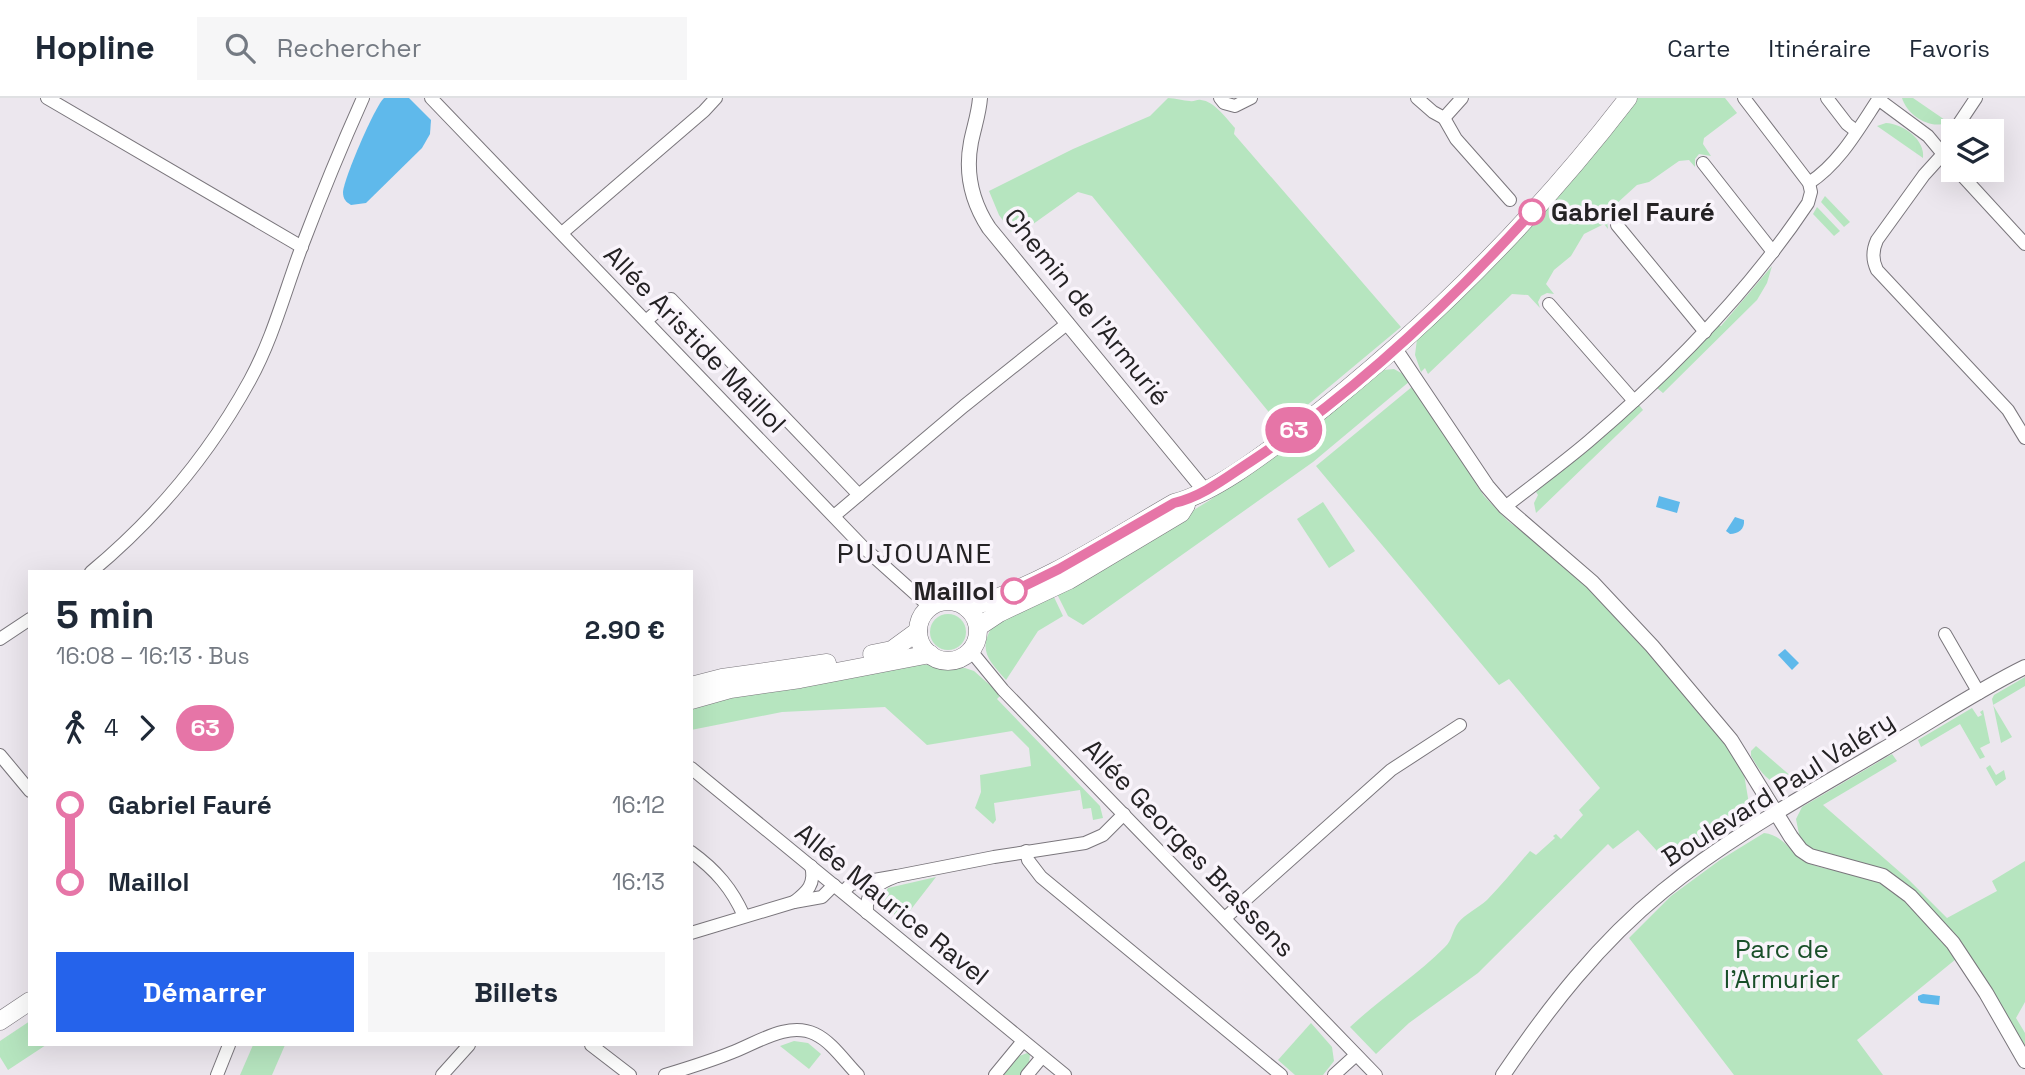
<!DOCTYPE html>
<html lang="fr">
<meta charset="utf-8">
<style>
:root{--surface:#fff;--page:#f6f6f7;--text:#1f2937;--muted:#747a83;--line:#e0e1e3;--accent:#2563eb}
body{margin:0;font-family:"Space Grotesk",sans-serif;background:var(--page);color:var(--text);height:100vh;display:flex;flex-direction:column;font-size:26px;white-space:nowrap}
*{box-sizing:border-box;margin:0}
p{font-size:23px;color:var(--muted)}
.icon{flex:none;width:38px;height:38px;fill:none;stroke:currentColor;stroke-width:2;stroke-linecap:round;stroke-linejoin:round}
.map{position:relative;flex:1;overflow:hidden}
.side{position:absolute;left:28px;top:472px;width:665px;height:476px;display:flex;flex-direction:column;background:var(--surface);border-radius:0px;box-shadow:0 7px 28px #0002}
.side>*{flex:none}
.badge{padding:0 14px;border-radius:23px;font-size:24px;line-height:46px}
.fabs{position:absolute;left:1941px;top:21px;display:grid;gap:14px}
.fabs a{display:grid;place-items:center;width:63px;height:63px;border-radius:0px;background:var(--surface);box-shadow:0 7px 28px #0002;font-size:35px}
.map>.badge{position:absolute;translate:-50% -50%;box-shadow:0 0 0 4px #fff}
.legs{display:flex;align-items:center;gap:10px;height:77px;padding:0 28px;font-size:23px}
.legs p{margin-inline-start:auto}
.head{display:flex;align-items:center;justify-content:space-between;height:119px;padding:0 28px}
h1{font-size:38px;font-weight:600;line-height:52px}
.cta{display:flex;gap:14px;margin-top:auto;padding:14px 28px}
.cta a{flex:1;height:80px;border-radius:0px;background:var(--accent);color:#fff;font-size:28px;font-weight:600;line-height:80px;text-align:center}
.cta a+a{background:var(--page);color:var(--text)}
ul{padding:0 28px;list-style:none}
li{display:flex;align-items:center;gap:24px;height:77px;font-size:26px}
li i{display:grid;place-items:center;width:10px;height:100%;margin:0 9px;background:currentColor}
li i::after{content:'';width:18px;height:18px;margin:-9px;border:5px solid;border-radius:50%;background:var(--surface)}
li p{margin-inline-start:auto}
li:first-child i{background:linear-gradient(#0000 50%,currentColor 0)}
li:last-child i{background:linear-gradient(currentColor 50%,#0000 0)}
header{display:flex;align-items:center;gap:42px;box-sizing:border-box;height:98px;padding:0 35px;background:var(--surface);border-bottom:2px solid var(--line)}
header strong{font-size:33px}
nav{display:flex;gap:38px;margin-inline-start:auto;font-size:24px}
.search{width:490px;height:63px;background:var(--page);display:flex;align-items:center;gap:18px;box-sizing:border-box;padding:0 24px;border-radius:0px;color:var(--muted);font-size:26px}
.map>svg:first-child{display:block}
.green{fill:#b6e5bf}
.water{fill:#5fb9eb}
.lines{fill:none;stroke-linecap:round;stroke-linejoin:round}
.minor-casing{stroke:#7a767c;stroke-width:14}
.tertiary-casing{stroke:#7a767c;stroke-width:16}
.secondary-casing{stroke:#7a767c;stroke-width:19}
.minor{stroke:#fff;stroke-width:12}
.tertiary{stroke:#fff;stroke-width:14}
.secondary{stroke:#fff;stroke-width:18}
.line-1-casing{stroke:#fff;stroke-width:16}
.line-1{stroke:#e675a7;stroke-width:10}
.stop-1-dot{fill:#fff;stroke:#e675a7;stroke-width:3.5}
.labels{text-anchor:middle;stroke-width:7;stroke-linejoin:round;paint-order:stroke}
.stop-label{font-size:26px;font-weight:bold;fill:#242224;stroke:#f9f4fb;text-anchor:start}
.street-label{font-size:26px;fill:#242224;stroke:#f9f4fb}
.park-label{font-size:26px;fill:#194f29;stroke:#f9f4fb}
.neighbourhood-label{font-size:28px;letter-spacing:2px;fill:#242224;stroke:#f9f4fb}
</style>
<header>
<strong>Hopline</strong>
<div class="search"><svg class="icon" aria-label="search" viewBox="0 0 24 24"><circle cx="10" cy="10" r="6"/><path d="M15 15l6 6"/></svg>Rechercher</div>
<nav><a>Carte</a><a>Itinéraire</a><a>Favoris</a></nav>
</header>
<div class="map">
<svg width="2025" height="977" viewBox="0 0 2025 977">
<rect width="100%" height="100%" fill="#ece7ee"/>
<g class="green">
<path d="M1168,0C1176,0 1183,3 1190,3C1194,4 1197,1 1201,2C1214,3 1227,21 1235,30L1234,36L1401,229L1281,329L1092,98L1078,94L1015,139L999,117L989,93L1073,51L1150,18Z"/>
<polygon points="1637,0 1725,0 1737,15 1704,40 1703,46 1711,58 1699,56 1695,61 1695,69 1689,62 1679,63 1649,84 1637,87 1615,107 1623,118 1619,115 1611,117 1607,123 1608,131 1604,126 1584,136 1571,158 1554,172 1546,186 1554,196 1547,195 1541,198 1538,204 1540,210 1528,197 1512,196 1428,276 1425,270 1421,274 1415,257 1417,241 1606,39"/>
<path d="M1902,0H1913L1948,24C1931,33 1907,17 1902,0Z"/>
<path d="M1886,25C1903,26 1925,41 1923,60L1877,28Z"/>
<polygon points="1825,98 1850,124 1844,129 1821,104"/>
<polygon points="1817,109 1840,133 1834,138 1813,116"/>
<polygon points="1772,168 1767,185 1757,202 1663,295 1657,290 1718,227 1721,228"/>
<polygon points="1394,271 1403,276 1410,283 1313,364 1083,527 1068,518 1057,496 1210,402 1318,324 1384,272"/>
<path d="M1413,288L1484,398L1508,423L1555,458L1626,525L1722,639L1743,670L1749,706L1666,763L1638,732L1613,751L1608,746L1478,875L1409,925L1376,956L1350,929C1381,900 1415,879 1445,849C1452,843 1452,833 1458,825C1465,816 1478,810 1487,802C1502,787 1516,769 1530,753L1536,757L1555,740L1553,738L1556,736L1561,741L1583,717L1579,712L1600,690L1509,581L1499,587L1316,368Z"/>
<polygon points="1639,307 1643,312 1536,415 1534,405 1538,397 1536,394"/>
<polygon points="1323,404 1355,453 1329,470 1297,421"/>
<path d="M1053,497L1063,518L1038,533L1006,582C988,562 977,551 994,526Z"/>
<circle cx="948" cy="534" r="18"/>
<polygon points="923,566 948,571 965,570 974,573 1001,597 997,601 1100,708 1103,720 1093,722 1091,710 1083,711 1080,692 994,705 996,722 993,726 975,710 981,694 980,677 1031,668 1029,650 1012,633 927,647 885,609 782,614 691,632 691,605"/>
<polygon points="2025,579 2025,588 1993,607 2012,639 2001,645 1992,601 1994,597"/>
<polygon points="1972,610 1978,619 1982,617 1980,614 1983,612 1990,645 1980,650 1985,659 1980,661 1960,626 1921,649 1918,642"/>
<path d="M1756,648L1793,680L1797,684C1774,695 1761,675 1751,658V653Z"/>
<polygon points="1892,656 1897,663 1823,707 1909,782 1947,820 1997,793 1992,783 2025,763 2025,904 2016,920 2025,935 2025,949 1966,852 1939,819 1883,771 1820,756 1811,752 1797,738 1799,736 1796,721 1802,709"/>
<polygon points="1990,667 1996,677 2004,672 2006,681 1996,688 1986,670"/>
<path d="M1764,735C1784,737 1792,757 1808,765C1829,774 1854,773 1876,782C1904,793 1938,837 1956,861L1857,942L1883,977H1734L1629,840L1671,798L1720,762Z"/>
<path d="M936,779L902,823C891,813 878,806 888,790Z"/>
<polygon points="30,923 30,947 46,947 8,972 0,959 0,943"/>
<polygon points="1311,925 1332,949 1334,963 1323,977 1295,977 1278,962"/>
<polygon points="794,943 808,945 821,956 809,971 780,948"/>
<polygon points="253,947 285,947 272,977 240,977"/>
<polygon points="1027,955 1030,956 1029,966 1022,977 1000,977 1017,959"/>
</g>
<g class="water">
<path d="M384,0H409L431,22L430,36L422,50L366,105L351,107C346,104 343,101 343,94C344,80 375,8 384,0Z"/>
<polygon points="1659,398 1680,404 1677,415 1656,409"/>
<path d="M1735,419L1744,422C1745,431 1738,436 1730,436L1726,433Z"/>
<polygon points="1785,551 1799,565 1792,572 1778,557"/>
<polygon points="1923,896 1940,898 1939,907 1921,905 1918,902 1918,898"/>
</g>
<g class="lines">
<g class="minor-casing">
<g id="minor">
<polyline points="47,0 302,149"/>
<polyline points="431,0 863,449 930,509"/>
<polyline points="1220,0 1224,5 1235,8 1251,0"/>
<polyline points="1417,0 1433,14 1444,20 1462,0"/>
<polyline points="1827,0 1847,26 1856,33"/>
<polyline points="1878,1 1928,38 1953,68"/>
<polyline points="1444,20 1456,41 1510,102"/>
<polyline points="1954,33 1976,0"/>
<path d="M1943,56L1924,77L1877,142C1872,153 1872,162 1877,172L2008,312L2025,340"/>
<polyline points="1703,65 1773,154"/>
<polyline points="1957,72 2025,146"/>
<path d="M1809,85C1840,65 1859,30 1879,0"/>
<polyline points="1617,127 1705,234"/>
<polyline points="562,135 704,13 716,0"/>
<polyline points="1549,206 1634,303"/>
<polyline points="646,223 671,201 859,397"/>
<path d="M1505,409C1533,387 1562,366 1589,343C1671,273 1748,195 1808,105L1811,94L1809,85L1744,0"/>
<polyline points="834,418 964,308 1068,225"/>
<path d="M91,474C156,420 209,357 250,282C273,240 285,193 302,148C321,98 341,49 363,0"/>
<polyline points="1945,536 1979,595"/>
<polyline points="0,541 30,521"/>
<polyline points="971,553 1003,592 1376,977"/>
<polyline points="0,657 30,693"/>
<polyline points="691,670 1065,977"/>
<polyline points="1026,753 1028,762 1041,779 1281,977"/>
<path d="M691,754C716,772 732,791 744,818"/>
<path d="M811,768C816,786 807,794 794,804L822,799L834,787"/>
<polyline points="897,778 994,759 1085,745 1103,737 1124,716"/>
<path d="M843,794L851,786L897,778C878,785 865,792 867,815"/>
<polyline points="1225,820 1391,672 1460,627"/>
<polyline points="691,835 794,804"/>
<polyline points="591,947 630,977"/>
<polyline points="217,977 229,947"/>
<polyline points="442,977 469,947"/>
<path d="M665,977C688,970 711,963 733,954C757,945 788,923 815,936C832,944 845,964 858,977"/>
<polyline points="995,977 1023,943"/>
<polyline points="1027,977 1042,959"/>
<polyline points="1334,977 1356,957"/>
</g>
</g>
<g class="tertiary-casing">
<g id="tertiary">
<path d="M980,0C979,15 974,29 971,44C965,75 972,104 989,130L1205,393"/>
<polyline points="1395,251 1487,388 1505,409 1592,484 1652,548 1731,642 1791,739 1801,752 1810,758 1883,778 1910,798 1953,845 1986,895 2025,963"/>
<path d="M1503,977C1549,909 1599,845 1663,793C1730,738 1808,696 1882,652C1929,625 1976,593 2025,569"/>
</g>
</g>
<g class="secondary-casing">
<g id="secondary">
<circle cx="948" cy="533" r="30"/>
<path d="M967,510C1041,488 1108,443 1174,405C1214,395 1264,356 1297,331C1421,235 1532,125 1628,0"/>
<polyline points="978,529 999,515 1069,482 1181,415 1186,407"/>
<polyline points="872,556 892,552 918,533"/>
<polyline points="691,588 722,580 827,565"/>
<polyline points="691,602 730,591 800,581 930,556"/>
<polyline points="0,923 30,903"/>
</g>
</g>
<use href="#minor" class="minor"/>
<use href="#tertiary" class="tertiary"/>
<use href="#secondary" class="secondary"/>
</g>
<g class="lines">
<g class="line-1-casing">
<path id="line-1" d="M1014,493L1059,471L1174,405C1204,398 1228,378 1253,362C1357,293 1449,206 1532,114"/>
</g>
<use href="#line-1" class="line-1"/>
</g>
<g class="stop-1-dot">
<circle cx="1532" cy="114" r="12"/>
<circle cx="1014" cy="493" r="12"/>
</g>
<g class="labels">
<g class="stop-label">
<text x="1551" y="123">Gabriel Fauré</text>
<text x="995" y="502" text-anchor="end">Maillol</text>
</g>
<g class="street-label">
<text transform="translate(1087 209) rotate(51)" y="9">Chemin de l'Armurié</text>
<text transform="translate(695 241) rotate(46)" y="9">Allée Aristide Maillol</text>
<text transform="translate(1778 691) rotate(-32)" y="9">Boulevard Paul Valéry</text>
<text transform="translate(1189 750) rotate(46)" y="9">Allée Georges Brassens</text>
<text transform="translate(892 806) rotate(39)" y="9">Allée Maurice Ravel</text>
</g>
<g class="park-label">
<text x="1782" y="860">Parc de<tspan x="1782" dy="30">l'Armurier</tspan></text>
</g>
<g class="neighbourhood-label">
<text x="915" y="465">PUJOUANE</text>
</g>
</g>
</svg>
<div class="fabs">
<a><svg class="icon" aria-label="layers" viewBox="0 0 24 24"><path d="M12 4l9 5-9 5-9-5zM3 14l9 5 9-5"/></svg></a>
</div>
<b class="badge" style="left:1294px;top:332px;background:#e675a7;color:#fff">63</b>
<section class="side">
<div class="head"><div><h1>5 min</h1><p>16:08 – 16:13 · Bus</p></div><b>2.90 €</b></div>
<div class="legs"><svg class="icon" aria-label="walk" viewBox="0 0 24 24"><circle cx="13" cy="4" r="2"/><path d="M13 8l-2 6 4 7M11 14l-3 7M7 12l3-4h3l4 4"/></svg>4<svg class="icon" aria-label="forward" viewBox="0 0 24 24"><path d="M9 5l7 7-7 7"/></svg><b class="badge" style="background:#e675a7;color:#fff">63</b></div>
<ul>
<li><i style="color:#e675a7"></i><b>Gabriel Fauré</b><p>16:12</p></li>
<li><i style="color:#e675a7"></i><b>Maillol</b><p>16:13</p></li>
</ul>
<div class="cta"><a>Démarrer</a><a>Billets</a></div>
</section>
</div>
